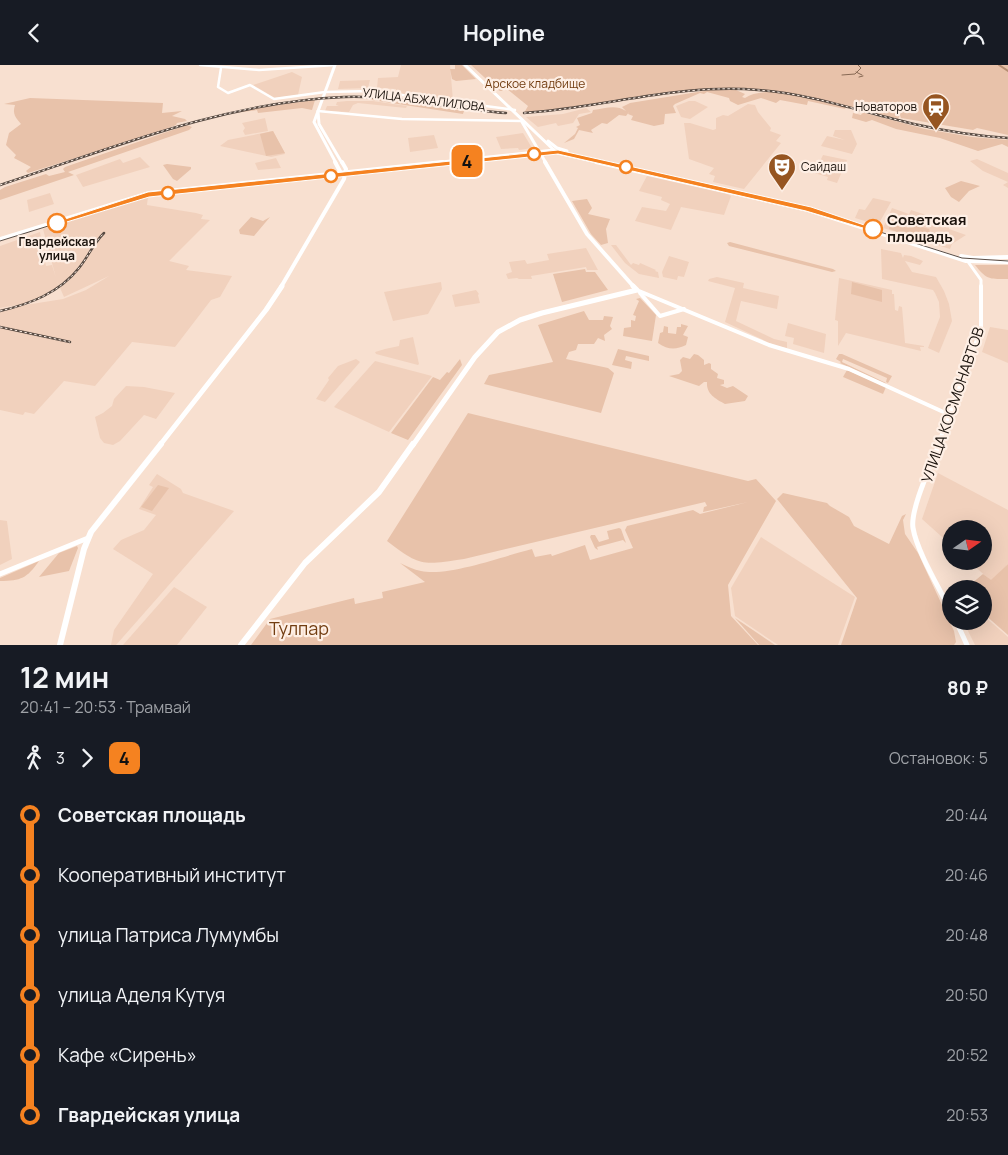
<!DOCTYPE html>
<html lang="ru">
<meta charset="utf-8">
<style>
:root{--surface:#171b24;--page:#20242c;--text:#f1f3f6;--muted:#9ea1a6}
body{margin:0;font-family:Manrope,sans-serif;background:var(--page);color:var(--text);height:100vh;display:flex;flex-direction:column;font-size:19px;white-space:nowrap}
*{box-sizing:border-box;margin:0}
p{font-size:16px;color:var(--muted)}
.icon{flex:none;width:28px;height:28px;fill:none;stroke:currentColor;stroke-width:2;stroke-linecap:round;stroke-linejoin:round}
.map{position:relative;height:580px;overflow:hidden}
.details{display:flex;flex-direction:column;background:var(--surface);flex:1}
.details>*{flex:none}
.badge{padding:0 10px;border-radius:8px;font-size:18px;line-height:32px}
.needle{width:32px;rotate:76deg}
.fabs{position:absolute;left:942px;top:455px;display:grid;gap:10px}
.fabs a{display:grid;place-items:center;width:50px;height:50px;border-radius:50%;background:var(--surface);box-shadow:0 5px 20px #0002;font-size:25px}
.map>.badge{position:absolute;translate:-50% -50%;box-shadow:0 0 0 2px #fff}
.legs{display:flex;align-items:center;gap:8px;height:55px;padding:0 20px;font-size:16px}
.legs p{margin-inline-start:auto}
.head{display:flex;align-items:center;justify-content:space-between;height:85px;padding:0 20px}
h1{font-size:28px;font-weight:700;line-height:38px}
ul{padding:0 20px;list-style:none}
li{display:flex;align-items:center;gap:18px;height:60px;font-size:19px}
li i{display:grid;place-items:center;width:8px;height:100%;margin:0 6px;background:currentColor}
li i::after{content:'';width:12px;height:12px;margin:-6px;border:4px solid;border-radius:50%;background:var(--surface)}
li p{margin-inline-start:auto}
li:first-child i{background:linear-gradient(#0000 50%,currentColor 0)}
li:last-child i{background:linear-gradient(currentColor 50%,#0000 0)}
header{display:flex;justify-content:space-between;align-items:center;height:65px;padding:0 20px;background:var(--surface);font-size:22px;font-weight:700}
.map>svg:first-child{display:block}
.built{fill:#f1d1bd}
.green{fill:#e8c2aa}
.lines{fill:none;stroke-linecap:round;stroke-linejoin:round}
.stream{stroke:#876954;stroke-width:1}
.canal{stroke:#b68e73;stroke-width:2}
.minor-far3{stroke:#fff;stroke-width:2.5}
.minor-far2{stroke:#fff;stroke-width:3}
.minor-far1{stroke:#fff;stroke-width:4}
.minor{stroke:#fff;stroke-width:5}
.major-far3{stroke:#fff;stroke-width:3}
.major-far2{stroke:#fff;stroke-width:4}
.major-far1{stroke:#fff;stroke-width:5}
.major{stroke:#fff;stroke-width:6}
.tram{stroke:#594c44;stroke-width:1}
.rail-casing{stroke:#594c44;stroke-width:2.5}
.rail{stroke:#feefe5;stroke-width:1;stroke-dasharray:2.5;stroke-linecap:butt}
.line-1{fill:#f58220;stroke:#fff}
.stop-1-dot{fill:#fff;stroke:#f58220;stroke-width:2.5}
.labels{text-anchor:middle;stroke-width:4.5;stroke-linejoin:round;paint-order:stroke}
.far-park-label{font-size:12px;fill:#723d11;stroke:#feefe5}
.far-street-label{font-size:12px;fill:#1a120c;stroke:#feefe5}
.far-poi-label{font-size:12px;fill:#1a120c;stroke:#feefe5;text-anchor:end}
.far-stop-label{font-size:12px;font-weight:bold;fill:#1a120c;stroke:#feefe5}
.stop-label{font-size:15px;font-weight:bold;fill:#1a120c;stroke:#feefe5;text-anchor:start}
.street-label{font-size:15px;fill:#1a120c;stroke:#feefe5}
.near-park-label{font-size:18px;fill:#723d11;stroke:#feefe5}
</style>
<header><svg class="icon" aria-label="back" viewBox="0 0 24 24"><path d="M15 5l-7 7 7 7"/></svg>Hopline<svg class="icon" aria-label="person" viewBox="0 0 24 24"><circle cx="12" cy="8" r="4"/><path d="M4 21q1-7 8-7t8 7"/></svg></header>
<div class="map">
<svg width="1008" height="580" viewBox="0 0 1008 580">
<rect width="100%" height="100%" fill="#f8e0d0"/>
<g class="built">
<polygon points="401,0 450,0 453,36 396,28 396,24 377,23 378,13 398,12"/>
<polygon points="292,7 302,12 298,30 275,33 253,20"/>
<polygon points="370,15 368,23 338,24 340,16"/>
<polygon points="347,36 373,36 407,41 406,43 358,38 353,40 349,47 325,46 327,41 339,41 336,40 337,37"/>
<polygon points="689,36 695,36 708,42 690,54 681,52 676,41"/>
<polygon points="748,39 755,40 758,47 771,63 770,66 781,70 776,76 781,78 744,124 713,117 715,111 709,109 714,103 689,94 684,58 690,58 713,65 716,64 716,53 723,50 728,51"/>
<polygon points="586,43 591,47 579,49 573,58 558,61 556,58 538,62 526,52 563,49"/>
<polygon points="265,53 268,66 245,70 243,66 245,63 242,58"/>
<polygon points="835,65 851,65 857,79 852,89 821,81 827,71 845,75 833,71"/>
<polygon points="273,66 285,89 271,92 220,81 228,75"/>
<polygon points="523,68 532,83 519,85 518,83 501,84 496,72"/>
<polygon points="434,70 438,83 410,87 408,73"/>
<polygon points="823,90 847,95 837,118 827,115 828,112 814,108"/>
<polygon points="140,92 150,102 83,122 76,110 120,94 123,98"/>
<polygon points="276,93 281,103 258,105 255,98"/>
<polygon points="977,94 1008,108 1008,123 1003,120 1008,117 983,106 970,96"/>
<polygon points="647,111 727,129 731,131 724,150 681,142 671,165 635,156 642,142 666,146 670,139 661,135 662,132 639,126"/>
<polygon points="50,128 54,139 29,147 27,135"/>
<polygon points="148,132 147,140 196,148 203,150 201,154 210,155 169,196 189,201 186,205 232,211 220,232 211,235 175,282 132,277 95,321 64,316 34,349 25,347 23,350 0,345 0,244 63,234 86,225 109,211 64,232 57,216 59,222 43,231 23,239 0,243 0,181 40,167 46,201 52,200 56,213 43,164"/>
<polygon points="873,133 891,137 878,160 855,153 859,144 865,145"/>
<polygon points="892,143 909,149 911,145 950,158 949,164 966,170 952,179 950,184 883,163"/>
<polygon points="611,180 616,180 631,200 633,198 639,200 640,198 656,205 655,206 658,207 659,213 639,209 625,198"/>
<polygon points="586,183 598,205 587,205 586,202 531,211 532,214 519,214 517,213 508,214 506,209 512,207 509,197 525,195 527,199 549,195 547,189"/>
<polygon points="881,184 901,188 903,193 904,190 911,191 923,196 920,200 905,196 912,207 936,212 944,226 949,239 952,256 939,288 928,283 940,252 939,237 935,228 933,225 882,214"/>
<polygon points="669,191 689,197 684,212 678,211 677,215 663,212 662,207"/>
<polygon points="717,212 744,218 743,223 779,231 777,244 741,236 736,256 774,274 787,277 787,283 776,281 725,257 735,223 708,216 709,214"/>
<polygon points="839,213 892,225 892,229 894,229 895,245 898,246 899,241 902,242 905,278 924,281 924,282 920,282 921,286 846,268 838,281 838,256 835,255"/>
<polygon points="441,217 442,224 428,249 393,256 384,227"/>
<polygon points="476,225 479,229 478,230 480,238 455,242 452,230"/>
<polygon points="788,258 826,269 824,288 793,279 794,273 785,271"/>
<polygon points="990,262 1008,265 1008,298 982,287"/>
<polygon points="413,272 419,299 418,300 376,289 375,287 385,284 399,281 400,275"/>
<polygon points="356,294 360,297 325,337 316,334 329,315 328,313 338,301"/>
<polygon points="375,296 432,311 389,367 334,342"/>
<polygon points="126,321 144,322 175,328 156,354 144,350 120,376 113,380 104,378 100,373 95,352 103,348 112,341 114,334"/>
<polygon points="938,408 1008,445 1008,499 991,516 969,496 984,496 984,464 951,464 951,480 922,454"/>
<polygon points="157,409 181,424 183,428 234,446 116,580 111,580 114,565 153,509 113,484 121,475 144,465 156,450 139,444 153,422 149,420"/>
<polygon points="0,455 7,456 12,494 0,500"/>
<polygon points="761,472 855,532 838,580 778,580 735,551 731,523"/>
<polygon points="174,522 207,542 177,580 123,580"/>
<polygon points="984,551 1008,572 1008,580 975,580 963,556 984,556"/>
</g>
<g class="green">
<polygon points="455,0 462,0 476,14 456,16 452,14 450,4 455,4"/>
<path d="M471,0H1008V70L977,63L973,65L901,53L900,50L897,56C834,38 772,19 706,24C645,28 586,46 524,48L528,41L507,24H501L503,26H500L497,24Z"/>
<path d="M716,24L736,25L745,29L742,32L745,33C767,18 820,35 846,42L845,44L808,36L807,40L780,35L776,38L761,33L738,40L730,36L729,33L707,27L704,29L700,28L675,39L673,41L676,48L665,49L664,59L654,61L631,55L633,51L628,49L629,47L626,51L619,50L607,59L602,58L591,65L593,68L579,65L574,74L564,78L575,69L578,63L576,62L580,60L577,53L592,48L593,45C605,44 615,39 626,46L622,42L630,38Z"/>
<path d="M30,33L163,38L162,48L182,46L172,51L185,54L187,56L177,58L176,60L161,66L28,108L26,106L31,102L14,93L16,90L6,80L9,68L21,59C16,53 12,49 15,40L4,39Z"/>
<polygon points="372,33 464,46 463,49 372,35"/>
<polygon points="315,35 312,45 302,43 258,48 257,45 226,49 248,44"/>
<polygon points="854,45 925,64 972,72 1008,75 1008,82 1002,79 978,86 940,73 896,64 872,55 866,57 852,53 853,48 861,50 862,48"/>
<polygon points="187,60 192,62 189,65 68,107 74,110 0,135 0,125 5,122 46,109 49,111 65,107 63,104 65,102"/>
<polygon points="273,66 285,88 266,91 260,69"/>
<polygon points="167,99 191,102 191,104 177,116 173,114 163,100"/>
<polygon points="961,116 980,121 969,126 959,137 951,132 945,123"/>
<polygon points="587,134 592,143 588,149 610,154 606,164 608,178 601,180 591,169 572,136"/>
<polygon points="251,152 263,156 270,152 254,171 240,169 239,165"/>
<polygon points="890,158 908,163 911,159 929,164 931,170 938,173 937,180 889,164"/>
<polygon points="730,177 833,204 836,206 832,207 729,181 727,178"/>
<path d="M975,200H1008V214C989,214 987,215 975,200Z"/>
<polygon points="585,204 586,207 595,207 608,225 562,237 553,209"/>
<polygon points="852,217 882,225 882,237 851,229"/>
<polygon points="640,233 656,250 652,276 623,271 624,263 631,262 631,255 635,256 636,251 633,250 639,236 636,234"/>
<polygon points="584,246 589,255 603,255 604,251 613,252 610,261 612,264 604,270 605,276 598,273 594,279 578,279 576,285 569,287 566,294 608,303 614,308 601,348 484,319 489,310 553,297 538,260"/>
<path d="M681,259L688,261L683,270L688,272L686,280C676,285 668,285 658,278L660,268L663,267L664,261L668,262V268L676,269L677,262H681Z"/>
<polygon points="618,284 649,291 649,296 626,291 625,295 632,297 631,304 612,300"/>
<path d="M694,289L698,290L704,295V300L709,298L711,299V304L718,309L717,313L724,315V319L720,320L727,323L733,321L748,331L745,336L725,339C716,334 706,329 707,317H704L699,321L669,311L679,309L682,306L680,295L683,292L690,294Z"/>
<polygon points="839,289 842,289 892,311 888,318 886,317 887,313 843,294 842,297 886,318 885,319 840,298 841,297 836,294"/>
<polygon points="460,294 462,300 408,375 391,368 433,312 440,315 447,307 449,308"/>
<polygon points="847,305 886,322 883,329 843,312"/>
<path d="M468,348L748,416L756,414L776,436L728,520L731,551L758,580H251L270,554L354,533L355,539L383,533L382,527L425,517L400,498C407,501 414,505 421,506C448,512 504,491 532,484L535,492L551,489L552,491L585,480L590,495L633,483L625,465L627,461L693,445L700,449L748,437L703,447L704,442L707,441L705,437L464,494C422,500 421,502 387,476Z"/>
<polygon points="158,420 169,423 152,446 141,442"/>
<polygon points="783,428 827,438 830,441 849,452 854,461 889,479 902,451 906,449 903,455 905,469 918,488 954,566 956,577 954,580 841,580 857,533 777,434"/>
<polygon points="619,463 621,464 626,478 623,475 597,482 598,485 595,483 590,472 591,470 595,470 599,477 609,474 607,466"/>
<polygon points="77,481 78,483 69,506 39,512 59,488"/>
<path d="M39,496C27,513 21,516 0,516V513Z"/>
<polygon points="1008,499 1008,570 984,549 984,524 965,524 983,509 991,515"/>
<polygon points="735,553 775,580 759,580"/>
</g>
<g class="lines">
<g class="stream">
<polyline points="856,7 862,10"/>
<polyline points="842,10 855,9 861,3 858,0"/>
<polyline points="859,12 863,11"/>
</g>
<polyline class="canal" points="999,0 1008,6"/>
<g class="minor-far3">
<polyline points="200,0 259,5 335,0"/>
<polyline points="221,3 218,22 228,28 250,20 274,34 325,27 372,26 515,45"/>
<polyline points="318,46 402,54 522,56"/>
</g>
<polyline class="minor-far2" points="966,194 981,215 981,222"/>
<g class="minor-far1">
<polyline points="639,226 769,280 849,304 950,350"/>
<polyline points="640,228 660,251 684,244"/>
<polyline points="938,380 981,264 981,221"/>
</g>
<g class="minor">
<path d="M939,379C932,398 910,444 913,463C917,487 940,524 951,547"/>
<polyline points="0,509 88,473"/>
<polyline points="956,556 967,580"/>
</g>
<g class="major-far3">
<polyline points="335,0 314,57 336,98"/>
<polyline points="465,0 557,88 601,98"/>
<polyline points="318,46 319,59 342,98"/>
<polyline points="522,57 546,98"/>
<polyline points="548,76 557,83 567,86"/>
<polyline points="432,98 554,85"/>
</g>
<g class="major-far2">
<polyline points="335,97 342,110"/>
<polyline points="545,97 587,169 634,222"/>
<polyline points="596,97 808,145 966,196 1008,197"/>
<polyline points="0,174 149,128 443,97"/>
<polyline points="961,191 973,193 1008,192"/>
<polyline points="281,222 344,114 346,104 342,97"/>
</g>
<g class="major-far1">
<polyline points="160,380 266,245 282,221"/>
<polyline points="413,380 475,292 498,267 520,255 542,248 637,225 633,221"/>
</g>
<g class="major">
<polyline points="60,580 84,484 91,467 161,379"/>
<polyline points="241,580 305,498 379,427 413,379"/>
</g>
<polyline class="tram" points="0,176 148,130 558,87 808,144 962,193 1008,196"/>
<g class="rail-casing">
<g id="rail">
<path d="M524,48C602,43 680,18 758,25C812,29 862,47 914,59C945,66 976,71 1008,73"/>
<path d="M0,120C112,83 225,37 344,32C398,30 452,44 506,48"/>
<path d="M0,246C30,239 59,228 79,203C88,192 93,179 104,168"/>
<polyline points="0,262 70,277"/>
</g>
</g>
<use href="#rail" class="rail"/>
</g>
<polygon class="line-1" points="558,85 811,142 876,164 873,166 806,146 558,89 149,132 60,159 53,158 148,127"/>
<defs>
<g id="station-pin" transform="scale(1.4375)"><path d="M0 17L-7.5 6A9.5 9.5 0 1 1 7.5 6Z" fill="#965521" stroke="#feefe5"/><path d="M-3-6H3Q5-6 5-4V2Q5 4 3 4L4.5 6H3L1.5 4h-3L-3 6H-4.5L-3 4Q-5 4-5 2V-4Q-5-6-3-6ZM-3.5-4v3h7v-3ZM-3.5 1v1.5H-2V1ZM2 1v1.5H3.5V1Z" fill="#fff"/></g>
<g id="theatre-pin" transform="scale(1.4375)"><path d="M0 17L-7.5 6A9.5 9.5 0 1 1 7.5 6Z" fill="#965521" stroke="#feefe5"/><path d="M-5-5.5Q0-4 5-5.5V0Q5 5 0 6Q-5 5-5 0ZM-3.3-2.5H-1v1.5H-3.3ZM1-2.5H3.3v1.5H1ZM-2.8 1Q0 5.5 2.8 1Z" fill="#fff"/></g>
</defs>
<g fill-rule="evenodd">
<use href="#station-pin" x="936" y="42"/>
<use href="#theatre-pin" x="782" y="102"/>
</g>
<g class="stop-1-dot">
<circle cx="534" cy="89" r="6"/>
<circle cx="626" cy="102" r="6"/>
<circle cx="331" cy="111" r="6"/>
<circle cx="168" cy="128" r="6"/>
<circle cx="57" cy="158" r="9"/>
<circle cx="873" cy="164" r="9"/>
</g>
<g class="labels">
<g class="far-park-label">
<text x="535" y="23">Арское кладбище</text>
</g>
<g class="far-street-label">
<text transform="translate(424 35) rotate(7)" y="4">УЛИЦА АБЖАЛИЛОВА</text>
</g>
<g class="far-poi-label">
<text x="917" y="46">Новаторов</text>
<text x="801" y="106" text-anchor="start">Сайдаш</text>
</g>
<g class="far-stop-label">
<text x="57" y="181">Гвардейская<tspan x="57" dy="14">улица</tspan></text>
</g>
<g class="stop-label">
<text x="887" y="160">Советская<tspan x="887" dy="17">площадь</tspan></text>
</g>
<g class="street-label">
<text transform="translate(953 340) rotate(-71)" y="5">УЛИЦА КОСМОНАВТОВ</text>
</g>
<g class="near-park-label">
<text x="299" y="570">Тулпар</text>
</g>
</g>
</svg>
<div class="fabs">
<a><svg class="needle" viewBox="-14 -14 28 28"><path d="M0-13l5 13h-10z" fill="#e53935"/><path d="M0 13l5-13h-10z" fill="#9ea1a6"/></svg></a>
<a><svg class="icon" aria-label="layers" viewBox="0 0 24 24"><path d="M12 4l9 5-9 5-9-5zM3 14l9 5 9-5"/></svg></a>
</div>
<b class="badge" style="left:467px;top:96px;background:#f58220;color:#111">4</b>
</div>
<section class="details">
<div class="head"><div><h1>12 мин</h1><p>20:41 – 20:53 · Трамвай</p></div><b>80 ₽</b></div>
<div class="legs"><svg class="icon" aria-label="walk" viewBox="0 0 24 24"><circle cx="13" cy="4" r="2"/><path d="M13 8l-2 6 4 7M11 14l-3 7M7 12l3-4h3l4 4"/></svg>3<svg class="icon" aria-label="forward" viewBox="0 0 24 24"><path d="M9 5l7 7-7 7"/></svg><b class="badge" style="background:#f58220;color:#111">4</b><p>Остановок: 5</p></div>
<ul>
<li><i style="color:#f58220"></i><b>Советская площадь</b><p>20:44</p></li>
<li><i style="color:#f58220"></i><span>Кооперативный институт</span><p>20:46</p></li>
<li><i style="color:#f58220"></i><span>улица Патриса Лумумбы</span><p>20:48</p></li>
<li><i style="color:#f58220"></i><span>улица Аделя Кутуя</span><p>20:50</p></li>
<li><i style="color:#f58220"></i><span>Кафе «Сирень»</span><p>20:52</p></li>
<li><i style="color:#f58220"></i><b>Гвардейская улица</b><p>20:53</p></li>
</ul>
</section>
